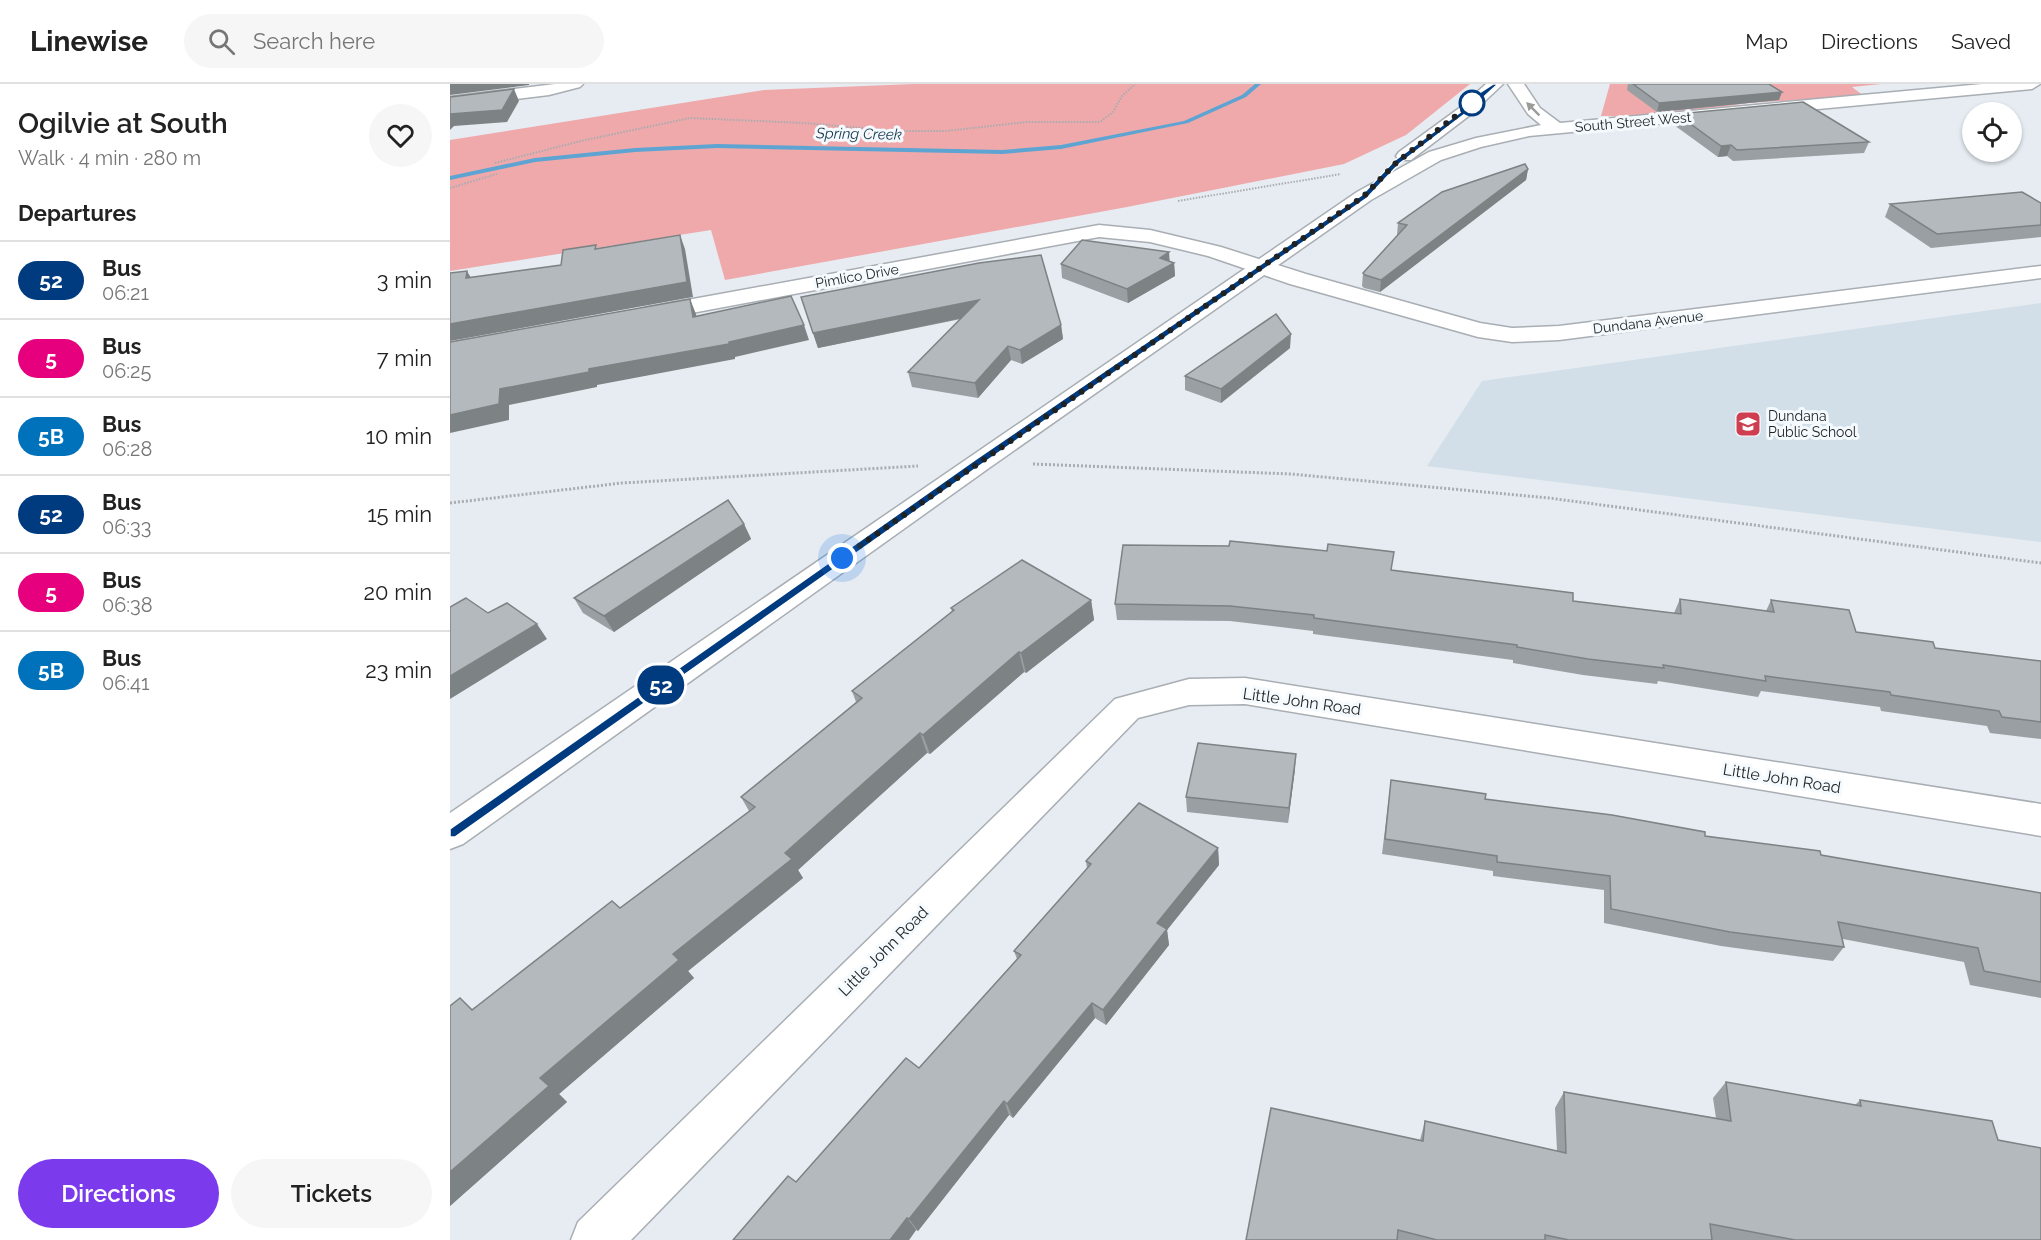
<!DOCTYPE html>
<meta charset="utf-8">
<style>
:root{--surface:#fff;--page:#f6f6f6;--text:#222;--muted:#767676;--line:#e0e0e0;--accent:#7c3aed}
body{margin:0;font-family:Raleway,sans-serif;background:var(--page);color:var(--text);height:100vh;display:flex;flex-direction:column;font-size:22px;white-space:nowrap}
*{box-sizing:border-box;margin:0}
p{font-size:20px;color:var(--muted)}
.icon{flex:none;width:33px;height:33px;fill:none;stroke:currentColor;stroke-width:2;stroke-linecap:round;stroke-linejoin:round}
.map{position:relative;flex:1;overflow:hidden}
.side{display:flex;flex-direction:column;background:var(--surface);width:450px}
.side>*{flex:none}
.badge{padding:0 12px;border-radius:20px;font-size:21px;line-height:39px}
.fabs{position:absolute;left:1512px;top:18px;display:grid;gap:12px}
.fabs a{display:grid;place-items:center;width:60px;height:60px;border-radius:50%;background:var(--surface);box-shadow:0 2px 4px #0004;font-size:30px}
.you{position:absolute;width:30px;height:30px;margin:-15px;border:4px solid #fff;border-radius:50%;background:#1a73e8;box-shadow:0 0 0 9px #1a73e833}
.map>.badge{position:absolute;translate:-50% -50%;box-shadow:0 0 0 3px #fff}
h2{padding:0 18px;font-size:22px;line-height:54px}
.round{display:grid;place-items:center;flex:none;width:63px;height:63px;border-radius:32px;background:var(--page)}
.overview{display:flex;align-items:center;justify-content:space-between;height:102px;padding:0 18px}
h1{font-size:28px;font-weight:600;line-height:45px}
.cta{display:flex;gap:12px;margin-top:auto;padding:12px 18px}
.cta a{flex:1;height:69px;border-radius:36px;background:var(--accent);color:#fff;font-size:24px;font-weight:600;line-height:69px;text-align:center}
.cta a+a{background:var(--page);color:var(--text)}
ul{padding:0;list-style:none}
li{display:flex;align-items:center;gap:18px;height:78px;padding:0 18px;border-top:2px solid var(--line)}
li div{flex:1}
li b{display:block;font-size:22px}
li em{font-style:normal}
li .badge{min-width:66px;font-weight:700;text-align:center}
header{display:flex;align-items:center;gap:36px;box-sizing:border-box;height:84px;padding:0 30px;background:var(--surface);border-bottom:2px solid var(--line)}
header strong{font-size:28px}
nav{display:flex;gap:33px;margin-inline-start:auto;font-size:21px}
.search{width:420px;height:54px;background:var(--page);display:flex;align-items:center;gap:15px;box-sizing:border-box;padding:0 21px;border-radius:33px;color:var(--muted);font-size:22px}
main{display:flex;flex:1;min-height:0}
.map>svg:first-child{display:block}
.built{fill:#d2dfe8}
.green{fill:#efa9ab}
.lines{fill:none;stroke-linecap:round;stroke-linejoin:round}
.stream{fill:#5da4d2;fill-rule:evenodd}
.minor-casing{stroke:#a8aeb3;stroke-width:3}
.tertiary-casing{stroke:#a8aeb3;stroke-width:3}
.path-far1{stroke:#a7acb0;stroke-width:2;stroke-dasharray:1.5 1.5;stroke-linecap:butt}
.path{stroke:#a7acb0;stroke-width:3;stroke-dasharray:2 2;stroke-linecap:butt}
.minor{fill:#fff;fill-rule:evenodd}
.tertiary{fill:#fff;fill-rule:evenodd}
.wall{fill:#9a9fa3}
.shaded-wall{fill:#7d8284}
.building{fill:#b3b9bd;stroke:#7d8284;stroke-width:1.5}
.oneway{fill:#9a9c9c}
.line{fill:#003b80;stroke:#fff;stroke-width:1.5}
.walk{stroke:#1f2223;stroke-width:6;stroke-dasharray:0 10.8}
.stop-dot{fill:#fff;stroke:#003b80;stroke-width:3}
.labels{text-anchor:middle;stroke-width:6;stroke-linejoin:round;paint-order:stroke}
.far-street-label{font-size:14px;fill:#1f2223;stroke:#f4fafe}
.far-poi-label{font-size:14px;fill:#1f2223;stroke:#f4fafe;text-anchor:start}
.far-water-label{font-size:15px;font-style:italic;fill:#17374b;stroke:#f4fafe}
.street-label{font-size:16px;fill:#1f2223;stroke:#f4fafe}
</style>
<header>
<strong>Linewise</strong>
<div class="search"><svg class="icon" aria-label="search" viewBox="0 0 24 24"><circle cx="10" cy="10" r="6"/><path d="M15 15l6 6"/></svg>Search here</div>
<nav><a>Map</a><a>Directions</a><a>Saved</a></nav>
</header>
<main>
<section class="side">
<div class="overview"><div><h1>Ogilvie at South</h1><p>Walk · 4 min · 280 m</p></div><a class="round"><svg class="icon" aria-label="heart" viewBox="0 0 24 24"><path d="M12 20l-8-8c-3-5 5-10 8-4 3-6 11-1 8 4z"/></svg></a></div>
<h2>Departures</h2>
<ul>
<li><span class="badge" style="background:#003b80;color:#fff">52</span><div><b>Bus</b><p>06:21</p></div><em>3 min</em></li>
<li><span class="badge" style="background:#e6007e;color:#fff">5</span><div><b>Bus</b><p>06:25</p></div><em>7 min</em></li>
<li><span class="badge" style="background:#0072bc;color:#fff">5B</span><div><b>Bus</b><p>06:28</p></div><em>10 min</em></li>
<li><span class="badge" style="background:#003b80;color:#fff">52</span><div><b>Bus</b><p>06:33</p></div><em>15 min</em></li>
<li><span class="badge" style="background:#e6007e;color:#fff">5</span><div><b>Bus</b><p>06:38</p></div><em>20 min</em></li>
<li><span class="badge" style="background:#0072bc;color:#fff">5B</span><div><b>Bus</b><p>06:41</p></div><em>23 min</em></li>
</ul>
<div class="cta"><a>Directions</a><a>Tickets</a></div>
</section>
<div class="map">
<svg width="1591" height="1156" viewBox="0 0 1591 1156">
<rect width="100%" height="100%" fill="#e6ecf1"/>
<polygon class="built" points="1591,219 1591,458 977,382 1032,297"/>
<g class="green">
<polygon points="464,0 1020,0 956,51 894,80 677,123 275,196 261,146 0,187 0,56 314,6"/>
<polygon points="1160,0 1431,0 1402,3 1414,12 1299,19 1203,33 1151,32"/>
</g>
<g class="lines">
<polygon class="stream" points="805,0 811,0 796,13 738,39 611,65 552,70 267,64 185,68 85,78 0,96 0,92 85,74 185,64 267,60 552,66 611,61 734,37 792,11"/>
<g class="minor-casing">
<g id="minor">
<polygon points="105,0 133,0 130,3 99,11 0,23 0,13"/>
<polygon points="649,141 700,146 771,163 856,190 1030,239 1062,244 1109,242 1591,182 1591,194 1109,256 1062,258 1028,253 840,200 758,172 700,158 649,153 199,237 191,235 188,230 191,225 199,223"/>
<polygon points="795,594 1591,720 1591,752 795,620 739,621 688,634 181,1156 121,1156 128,1138 665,615 739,595"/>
</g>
</g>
<g class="tertiary-casing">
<g id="tertiary">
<polygon points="1036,0 1053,0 1020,31 961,76 949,76 946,72 949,68 1008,25"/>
<polygon points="1058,0 1074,0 1090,24 1110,39 1532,0 1590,0 1582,5 1079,52 1031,63 991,76 921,116 539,384 13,760 0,765 0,729 907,108 979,68 1026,54 1091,41 1078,30"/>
</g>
</g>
<g class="path-far1">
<polyline points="45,79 131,57 240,34 354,39 447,47 496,47 577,38 650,38 663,28 672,12 685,0"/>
<polyline points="0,104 47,90"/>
<polyline points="728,117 891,90"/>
</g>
<g class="path">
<polyline points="583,380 841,390 1099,414 1591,479"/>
<polyline points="0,419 172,399 468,382"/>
</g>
<use href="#minor" class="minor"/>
<use href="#tertiary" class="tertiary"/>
</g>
<g class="wall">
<polygon points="1178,0 1319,0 1329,16 1207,28 1177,6"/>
<polygon points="1227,30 1419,58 1414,69 1283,77 1277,72 1268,73 1224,41"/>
<polygon points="1078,85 1076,96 930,208 914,204 912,202 913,189 948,151 947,151 948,139"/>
<polygon points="1591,119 1591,153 1481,164 1435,133 1440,120"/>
<polygon points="720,177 724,179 725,192 678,219 612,194 611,180"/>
<polygon points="351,213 611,241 613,255 572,280 561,276 528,314 462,303 458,288 511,235 368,264"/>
<polygon points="840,264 771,319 735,306 735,292"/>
<polygon points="294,440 301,455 164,548 133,529 124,514"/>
<polygon points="941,486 1123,517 1224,529 1230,515 1316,527 1321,516 1406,548 1485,564 1591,577 1591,655 1540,649 1537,642 1431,627 1430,623 1311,607 1308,613 1208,597 1207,600 1133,591 1063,579 1063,576 863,550 863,547 780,537 667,536 665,520"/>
<polygon points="641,516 644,536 576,589 574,588 480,670 477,669 348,786 353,794 238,887 244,894 109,1010 117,1018 0,1122 0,922 10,914 22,925 170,824 299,727 291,713 406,618 402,607 502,528 501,524"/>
<polygon points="845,685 838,739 737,728 736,713"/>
<polygon points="941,696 1035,715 1591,809 1591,914 1520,901 1514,878 1393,855 1394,863 1383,877 1271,862 1154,839 1154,806 1043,792 1043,787 932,770"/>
<polygon points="768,764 769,781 717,846 719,861 656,941 645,934 563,1034 559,1031 468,1147 466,1146 459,1156 283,1156 469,984 567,875 564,867 637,785 636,777"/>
<polygon points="1276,998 1405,1021 1410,1016 1548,1056 1591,1156 796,1156 970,1056 975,1037 1107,1067 1105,1024 1114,1008 1266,1034 1263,1014"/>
</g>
<g class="shaded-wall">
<polygon points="0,0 79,0 79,1 0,11"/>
<polygon points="64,5 69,17 57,38 4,42 0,46 0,30"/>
<polygon points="1332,8 1329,16 1207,28 1209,19"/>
<polygon points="1281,61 1277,72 1268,73 1271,62"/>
<polygon points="1078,85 1076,96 930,208 931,196"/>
<polygon points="230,151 235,165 243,213 0,257 0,240"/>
<polygon points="719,168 720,181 724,179 725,192 678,219 677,205 710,174"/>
<polygon points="17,187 25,201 16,194"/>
<polygon points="240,215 246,230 249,248 243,233"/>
<polygon points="529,216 532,230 368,264 363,249"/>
<polygon points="354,241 359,256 285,273 285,275 147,301 147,303 59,321 59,336 0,349 0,331 50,305 139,285 279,258"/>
<polygon points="611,241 613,255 572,280 570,266"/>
<polygon points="841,250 840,264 771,319 771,305"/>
<polygon points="558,262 561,276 528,314 525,299"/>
<polygon points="294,440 301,455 164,548 154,532"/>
<polygon points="641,516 644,536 576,589 571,569"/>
<polygon points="87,540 97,555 0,615 0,592"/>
<polygon points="569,568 574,588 480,670 473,651"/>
<polygon points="470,649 477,669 348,786 353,794 238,887 244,894 109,1010 117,1018 0,1122 0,1088 90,994 223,870"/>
<polygon points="846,670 845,685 838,739 839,724"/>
<polygon points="768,764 769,781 717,846 719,861 656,941 653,926 707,839"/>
<polygon points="642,919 645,934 563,1034 557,1020"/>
<polygon points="554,1017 559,1031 468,1147 459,1135"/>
<polygon points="457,1134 466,1146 459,1156 440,1156"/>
</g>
<g class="building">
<polygon points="1183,0 1319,0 1332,8 1209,19"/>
<polygon points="64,5 52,26 0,30 0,13"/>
<polygon points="1353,18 1419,58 1287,66 1281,61 1271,62 1227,30"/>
<polygon points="1075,80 1078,85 931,196 915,191 913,189 957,141 948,139 992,108"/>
<polygon points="1572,108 1591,119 1591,141 1487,150 1440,120"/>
<polygon points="230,151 237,198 0,240 0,189 17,187 16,194 111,181 113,166 146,161 145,165"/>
<polygon points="632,156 719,168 710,174 724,179 677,205 611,180"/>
<polygon points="591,171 611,241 570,266 558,262 525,299 458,288 529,216 363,249 351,213 529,179"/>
<polygon points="341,212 354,241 279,258 279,260 139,285 139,288 50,305 49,320 0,331 0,258 240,215 243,233"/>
<polygon points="826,230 841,250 771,305 735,292"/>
<polygon points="278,416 294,440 154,532 124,514"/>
<polygon points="780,457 877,467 878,460 944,468 941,486 1123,509 1123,517 1231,530 1230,515 1324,528 1321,516 1399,526 1406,548 1483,558 1485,564 1591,577 1591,638 1552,633 1549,627 1441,611 1440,608 1315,592 1316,597 1213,581 1214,584 1138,575 1067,563 1067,561 864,534 864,531 780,522 665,520 673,461 779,462"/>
<polygon points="572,476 641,516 571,569 569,568 473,651 470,649 335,769 342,775 223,870 229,876 90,994 99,1002 0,1088 0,922 10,914 22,926 162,817 170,824 305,723 291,713 412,614 402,607 504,526 501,524"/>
<polygon points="16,514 38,529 57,519 87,540 0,592 0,523"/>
<polygon points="748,659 846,670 839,724 736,713"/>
<polygon points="941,696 1036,710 1035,715 1162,731 1255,748 1255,752 1370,767 1371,771 1591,809 1591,898 1534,887 1528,864 1388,838 1394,863 1280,848 1161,825 1160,792 1047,778 1047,772 935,755"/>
<polygon points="689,719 768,764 707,839 717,845 653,926 642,919 557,1020 554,1017 459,1135 457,1134 440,1156 283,1156 338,1092 346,1098 456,974 469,984 571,871 564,867 641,780 636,777"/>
<polygon points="1276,998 1411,1022 1410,1016 1542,1037 1548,1056 1591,1064 1591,1156 1345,1156 1260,1140 1262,1156 1119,1156 1095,1151 1095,1156 987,1156 948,1146 947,1156 796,1156 821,1024 973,1057 975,1037 1116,1069 1114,1008 1281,1037"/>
</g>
<defs><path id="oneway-solid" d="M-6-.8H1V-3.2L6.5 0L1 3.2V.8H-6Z" transform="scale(1.5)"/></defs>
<use class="oneway" href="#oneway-solid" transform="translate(1083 25) rotate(-135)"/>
<polygon class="line" points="1043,0 1048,0 1016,29 949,80 917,114 532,380 5,753 0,753 0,745 525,376 912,111 944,77 1012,27 1026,11"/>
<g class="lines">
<polyline class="walk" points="392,474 914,112 946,79 1022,19"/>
</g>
<defs>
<g id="school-square" transform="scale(1.35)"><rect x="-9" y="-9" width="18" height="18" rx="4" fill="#ce3e50" stroke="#f4fafe"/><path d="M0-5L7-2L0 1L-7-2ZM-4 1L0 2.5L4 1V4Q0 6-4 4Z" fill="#fff"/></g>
</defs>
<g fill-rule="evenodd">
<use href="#school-square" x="1298" y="340"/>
</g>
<circle class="stop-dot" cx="1022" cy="19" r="12"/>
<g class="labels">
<g class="far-street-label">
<text transform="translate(1183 38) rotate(-5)" y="5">South Street West</text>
<text transform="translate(407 192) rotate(-10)" y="5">Pimlico Drive</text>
<text transform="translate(1198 238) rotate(-7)" y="5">Dundana Avenue</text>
</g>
<g class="far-poi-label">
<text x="1318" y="337">Dundana<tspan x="1318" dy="16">Public School</tspan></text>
</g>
<g class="far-water-label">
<text transform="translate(409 50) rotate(1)" y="5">Spring Creek</text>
</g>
<g class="street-label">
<text transform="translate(852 617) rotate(8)" y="6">Little John Road</text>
<text transform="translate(1332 694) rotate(9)" y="6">Little John Road</text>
<text transform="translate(433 867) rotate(-45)" y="6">Little John Road</text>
</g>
</g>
</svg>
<div class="fabs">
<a><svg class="icon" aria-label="locate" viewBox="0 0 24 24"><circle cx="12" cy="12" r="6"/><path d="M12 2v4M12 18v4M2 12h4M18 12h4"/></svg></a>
</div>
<div class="you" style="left:392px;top:474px"></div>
<b class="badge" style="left:211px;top:601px;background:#003b80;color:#fff">52</b>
</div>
</main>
